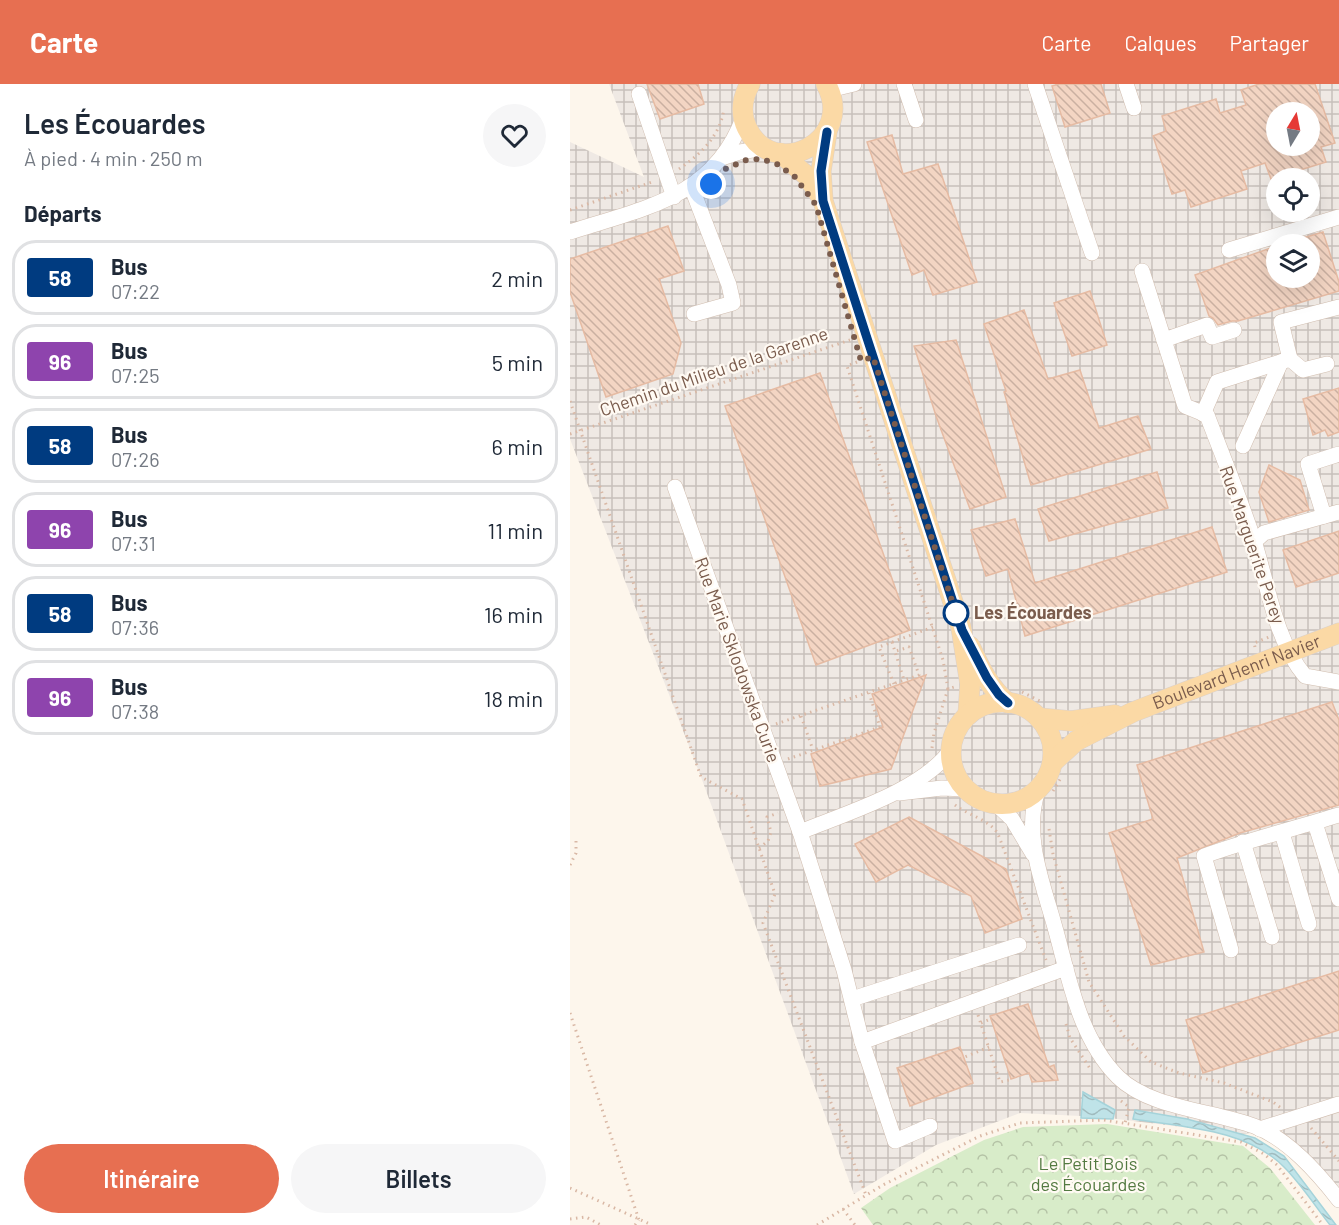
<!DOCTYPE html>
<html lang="fr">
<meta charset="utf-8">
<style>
:root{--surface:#fff;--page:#f6f6f7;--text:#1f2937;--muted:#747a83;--line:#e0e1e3;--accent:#e76f51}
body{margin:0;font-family:Barlow,sans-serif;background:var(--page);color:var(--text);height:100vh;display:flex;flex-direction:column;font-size:22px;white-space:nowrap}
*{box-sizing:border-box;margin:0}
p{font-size:20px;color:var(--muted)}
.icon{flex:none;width:33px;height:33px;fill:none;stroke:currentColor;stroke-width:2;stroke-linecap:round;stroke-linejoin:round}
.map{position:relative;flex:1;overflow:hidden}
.side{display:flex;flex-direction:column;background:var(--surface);width:570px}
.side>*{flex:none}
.badge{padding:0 12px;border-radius:4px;font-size:21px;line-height:39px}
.needle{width:39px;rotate:10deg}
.buttons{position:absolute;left:696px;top:18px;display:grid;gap:12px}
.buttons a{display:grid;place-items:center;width:54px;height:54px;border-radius:50%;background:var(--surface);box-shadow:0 6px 24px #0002;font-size:30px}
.you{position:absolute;width:30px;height:30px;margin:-15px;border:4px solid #fff;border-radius:50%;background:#1a73e8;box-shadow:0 0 0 9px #1a73e833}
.map>.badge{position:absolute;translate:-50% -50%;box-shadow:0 0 0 3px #fff}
h2{padding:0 24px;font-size:22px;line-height:54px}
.round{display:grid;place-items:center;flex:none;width:63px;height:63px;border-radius:32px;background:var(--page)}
.head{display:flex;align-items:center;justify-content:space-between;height:102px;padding:0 24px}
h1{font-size:28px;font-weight:600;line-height:45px}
.button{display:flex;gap:12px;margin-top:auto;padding:12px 24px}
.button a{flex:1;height:69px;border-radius:36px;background:var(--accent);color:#fff;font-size:24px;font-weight:600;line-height:69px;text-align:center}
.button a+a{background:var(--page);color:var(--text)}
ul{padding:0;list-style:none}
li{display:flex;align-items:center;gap:18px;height:75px;margin:0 12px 9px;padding:0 12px;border:3px solid var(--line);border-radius:24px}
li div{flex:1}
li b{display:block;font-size:22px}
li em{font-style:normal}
li .badge{min-width:66px;font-weight:700;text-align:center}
header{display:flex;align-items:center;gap:36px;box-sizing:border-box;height:84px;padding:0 30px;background:var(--accent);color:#fff}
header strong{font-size:28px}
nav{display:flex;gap:33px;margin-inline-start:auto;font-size:21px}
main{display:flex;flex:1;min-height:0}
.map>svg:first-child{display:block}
.industrial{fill:url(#industrial-grid);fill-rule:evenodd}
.forest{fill:url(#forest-crowns)}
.water{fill:url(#water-waves);stroke:#a5d3da;stroke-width:1.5}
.building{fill:url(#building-back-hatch);stroke:#e6bba3;stroke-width:1.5;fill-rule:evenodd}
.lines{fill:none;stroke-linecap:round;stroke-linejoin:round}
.minor-casing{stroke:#d1beb0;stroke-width:16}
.major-casing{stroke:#dad1cd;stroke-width:21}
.path{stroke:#d9b8a5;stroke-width:3;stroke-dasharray:1.5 4.5;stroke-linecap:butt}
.minor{stroke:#fff;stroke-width:15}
.major{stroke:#fbd9a5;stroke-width:20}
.line-casing{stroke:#fff;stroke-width:14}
.line{stroke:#003b80;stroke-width:9}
.walk{stroke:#7a5c4d;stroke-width:6;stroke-dasharray:0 10.8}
.stop-dot{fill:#fff;stroke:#003b80;stroke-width:3}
.labels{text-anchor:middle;stroke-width:4.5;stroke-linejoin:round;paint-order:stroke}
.street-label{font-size:18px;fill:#7a5c4d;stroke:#fffaf3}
.stop-label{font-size:18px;font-weight:bold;fill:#7a5c4d;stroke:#fffaf3;text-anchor:start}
.park-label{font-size:18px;fill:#537a41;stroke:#fffaf3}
</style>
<header>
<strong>Carte</strong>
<nav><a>Carte</a><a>Calques</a><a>Partager</a></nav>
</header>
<main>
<section class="side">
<div class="head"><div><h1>Les Écouardes</h1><p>À pied · 4 min · 250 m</p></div><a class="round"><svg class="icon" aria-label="heart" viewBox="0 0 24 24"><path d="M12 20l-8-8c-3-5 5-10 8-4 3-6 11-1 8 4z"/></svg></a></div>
<h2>Départs</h2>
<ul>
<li><span class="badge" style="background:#003b80;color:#fff">58</span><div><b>Bus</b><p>07:22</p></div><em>2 min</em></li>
<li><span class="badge" style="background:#8e44ad;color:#fff">96</span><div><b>Bus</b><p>07:25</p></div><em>5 min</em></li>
<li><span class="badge" style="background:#003b80;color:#fff">58</span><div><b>Bus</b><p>07:26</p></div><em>6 min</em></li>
<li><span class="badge" style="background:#8e44ad;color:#fff">96</span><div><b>Bus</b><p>07:31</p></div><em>11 min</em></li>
<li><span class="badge" style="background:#003b80;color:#fff">58</span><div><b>Bus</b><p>07:36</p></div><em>16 min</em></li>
<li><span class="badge" style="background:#8e44ad;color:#fff">96</span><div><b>Bus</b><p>07:38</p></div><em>18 min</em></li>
</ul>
<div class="button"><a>Itinéraire</a><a>Billets</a></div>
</section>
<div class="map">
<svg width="769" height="1141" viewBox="0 0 769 1141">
<defs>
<pattern id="industrial-grid" width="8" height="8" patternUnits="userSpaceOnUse" patternTransform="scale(1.5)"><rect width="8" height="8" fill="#efe9e4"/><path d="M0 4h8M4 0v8" fill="none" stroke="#c7c0bb"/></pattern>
<pattern id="forest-crowns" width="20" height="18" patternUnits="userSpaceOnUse" patternTransform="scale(1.5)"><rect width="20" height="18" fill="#d8ecc9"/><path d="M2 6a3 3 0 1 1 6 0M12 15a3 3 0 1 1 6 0" fill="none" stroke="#b4c2a5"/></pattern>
<pattern id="water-waves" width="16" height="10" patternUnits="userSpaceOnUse" patternTransform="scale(1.5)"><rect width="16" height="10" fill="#bfe3e8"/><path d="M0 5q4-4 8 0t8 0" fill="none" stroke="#a0bbbe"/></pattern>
<pattern id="building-back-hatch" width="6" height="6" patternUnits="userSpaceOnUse" patternTransform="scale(1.5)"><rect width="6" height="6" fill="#f3d5c3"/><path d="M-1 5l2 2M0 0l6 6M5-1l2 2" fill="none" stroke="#cab0a1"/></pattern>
</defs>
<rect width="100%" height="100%" fill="#fdf6ec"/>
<path class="industrial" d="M39,0H769V1118L704,1047L669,1050L531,1033L450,1029L366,1061L284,1110L131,693L0,355V58L74,93ZM706,28H740V62H706ZM706,94H740V128H706ZM706,160H740V194H706Z"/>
<polygon class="forest" points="537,1040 673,1062 700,1084 745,1141 303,1141 291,1124 320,1104 414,1056 453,1043"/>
<g class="water">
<polygon points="513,1008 545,1026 543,1035 511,1034"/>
<path d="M565,1026L617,1035L685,1054L714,1072L766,1141H760C745,1122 731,1100 714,1083C677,1045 613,1043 563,1035Z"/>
</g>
<g class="building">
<polygon points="77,0 128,0 134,20 90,35"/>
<polygon points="489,0 531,0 540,29 495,43 482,2"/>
<path d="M689,0H745L765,59L751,63L756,78L701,95L695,79L671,87L677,105L621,123L615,106L602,110L583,52L596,47L592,32L646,15L650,29L676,21L671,6ZM706,28H740V62H706Z"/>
<polygon points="322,51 333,90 368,80 407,198 363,211 354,186 342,191 297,58"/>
<polygon points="98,142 114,187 89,195 111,259 103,290 36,313 0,208 0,175"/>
<polygon points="753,148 769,198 769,207 668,237 662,237 648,241 643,234 639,232 625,191 706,162 706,194 740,194 740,160 716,159"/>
<polygon points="520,207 537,261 502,272 484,219"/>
<polygon points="454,226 478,295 510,286 529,344 568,332 581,365 461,401 434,308 436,307 414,240"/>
<polygon points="386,256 436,413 400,425 366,332 344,262"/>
<polygon points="250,289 340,546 246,581 155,322"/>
<polygon points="769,304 769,348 758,352 755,346 743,351 733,315"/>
<polygon points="699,381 730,396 739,426 699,438 689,408"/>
<polygon points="587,388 598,424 479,457 468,425"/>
<polygon points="445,435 465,499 642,443 657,488 455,552 438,485 416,492 401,446"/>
<polygon points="769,447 769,489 726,503 713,466"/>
<polygon points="356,591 321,685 250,702 241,670 313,643 302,610"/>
<polygon points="762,618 769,636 769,721 670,749 607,774 634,868 581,881 539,749 583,735 567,681"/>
<polygon points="339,733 436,785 452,835 415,849 401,812 338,781 306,798 285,760"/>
<polygon points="769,887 769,946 633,989 616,936"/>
<polygon points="458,920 479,983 484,981 488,996 462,998 459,989 441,995 420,932"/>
<polygon points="390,963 403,999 340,1022 327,984"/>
</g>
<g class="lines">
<g class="minor-casing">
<g id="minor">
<polyline points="334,0 346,36"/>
<polyline points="465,0 522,169"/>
<polyline points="556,0 564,24"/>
<polyline points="259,6 284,0"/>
<polyline points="69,10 104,113"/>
<polyline points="152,74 170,68 195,64"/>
<polyline points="121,102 159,201 163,219 124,230"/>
<path d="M0,148C71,125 144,114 173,34"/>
<polyline points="659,166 769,133"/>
<path d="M572,187L615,322L637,331C653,373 671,417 685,460C698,502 706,558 735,592L769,598"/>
<polyline points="594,256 637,241 642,253 664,246"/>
<polyline points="720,275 733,286 757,280"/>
<polyline points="633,330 647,298 720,275 711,238 769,223"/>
<polyline points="673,362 711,278"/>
<polyline points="105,403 230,748 274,886 292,958"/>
<polyline points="754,432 738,380 769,370"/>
<polyline points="684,458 694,449 769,428"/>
<path d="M468,706C453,750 472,797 484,840C499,892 508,953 548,993C579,1024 644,1027 684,1042C718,1055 747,1088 769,1116"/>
<polyline points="329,709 372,704 395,705"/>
<polyline points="426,720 442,735 463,770"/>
<polyline points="745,739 769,815"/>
<path d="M230,748C276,729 351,707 381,666"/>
<polyline points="712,749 739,840"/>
<polyline points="673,758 702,853"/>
<path d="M661,866L634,772C678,756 724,745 769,731"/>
<polyline points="282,915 449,861"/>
<polyline points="360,1042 325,1057 292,958 496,884"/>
<polyline points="690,1045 769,1020"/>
</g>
</g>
<g class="major-casing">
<g id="major">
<path d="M180,0C172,14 170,29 177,44C203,99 287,57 256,0"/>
<polyline points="257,48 251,87 253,117 391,543 400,600 398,631"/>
<polyline points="210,69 237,92 252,114"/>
<path d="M400,562C409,582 420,605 438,619"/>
<circle cx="432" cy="669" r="51"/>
<polyline points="469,634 501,637 545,631"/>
<path id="s1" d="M483,678L506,657L563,628L769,549"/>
</g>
</g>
<g class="path">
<path d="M109,85C131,70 150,52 154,25"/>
<polyline points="0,126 85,97"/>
<polyline points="287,278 277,282 373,576 378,605 384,603"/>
<polyline points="0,317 131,693 172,715 205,810 193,839 296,1111"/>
<polyline points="0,350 280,256"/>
<polyline points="322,558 334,596"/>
<polyline points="685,563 684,559 699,553"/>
<polyline points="324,600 309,563 363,543"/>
<polyline points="452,608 470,617"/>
<polyline points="231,632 243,666"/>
<polyline points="206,640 349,591 339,563 326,567"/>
<polyline points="362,664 364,649 378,605"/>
<polyline points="218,675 310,643 299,609"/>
<polyline points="483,707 492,692"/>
<path d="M385,721C398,731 420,736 428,750L476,876"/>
<polyline points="479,745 483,770 519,898 554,952 581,978 609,989 654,999 703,1018 711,1024"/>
<polyline points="189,764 198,757 201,748 197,733 208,729"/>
<polyline points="0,781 6,769 6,756"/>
<polyline points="0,929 69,1136"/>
<polyline points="408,931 430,998 439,996"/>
<polyline points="411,939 418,936"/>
<polyline points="496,940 500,954 521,986"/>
<polyline points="390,975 419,963"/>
<polyline points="551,1017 559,1023 555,1039"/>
<polyline points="741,1044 769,1077"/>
<polyline points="0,1104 82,1141"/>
<polyline points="273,1125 285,1141"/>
<polyline points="0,1135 16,1133 31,1141"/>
<polyline points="65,1141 69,1136"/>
<polyline points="247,1141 313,1101 410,1052 450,1039 534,1036 671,1058 694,1070 707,1081 753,1141"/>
</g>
<use href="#minor" class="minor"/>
<use href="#major" class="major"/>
</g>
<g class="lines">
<g class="line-casing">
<polyline id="line" points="257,48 251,87 253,117 296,251 392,546 417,594 429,611 438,619"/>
</g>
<use href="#line" class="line"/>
<polyline class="walk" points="141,100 153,86 176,76 191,75 207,80 225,93 246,121 291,277 303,273 386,529"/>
</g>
<circle class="stop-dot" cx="386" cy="529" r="12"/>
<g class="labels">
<g class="street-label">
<text transform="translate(144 288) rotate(-19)" y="6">Chemin du Milieu de la Garenne</text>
<text transform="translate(682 461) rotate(71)" y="6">Rue Marguerite Perey</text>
<text transform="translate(167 576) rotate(70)" y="6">Rue Marie Sklodowska Curie</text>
<text dy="6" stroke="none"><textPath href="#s1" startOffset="206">Boulevard Henri Navier</textPath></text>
</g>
<g class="stop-label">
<text x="404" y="535">Les Écouardes</text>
</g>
<g class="park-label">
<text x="518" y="1086">Le Petit Bois<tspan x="518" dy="21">des Écouardes</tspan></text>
</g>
</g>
</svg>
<div class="buttons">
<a><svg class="needle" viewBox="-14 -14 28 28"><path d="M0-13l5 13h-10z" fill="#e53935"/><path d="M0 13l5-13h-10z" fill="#747a83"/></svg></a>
<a><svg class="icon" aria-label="locate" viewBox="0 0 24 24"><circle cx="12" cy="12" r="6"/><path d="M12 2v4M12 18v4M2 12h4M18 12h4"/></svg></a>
<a><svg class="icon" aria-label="layers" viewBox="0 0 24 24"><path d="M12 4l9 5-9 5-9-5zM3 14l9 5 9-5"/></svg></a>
</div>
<div class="you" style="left:141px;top:100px"></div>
</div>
</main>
